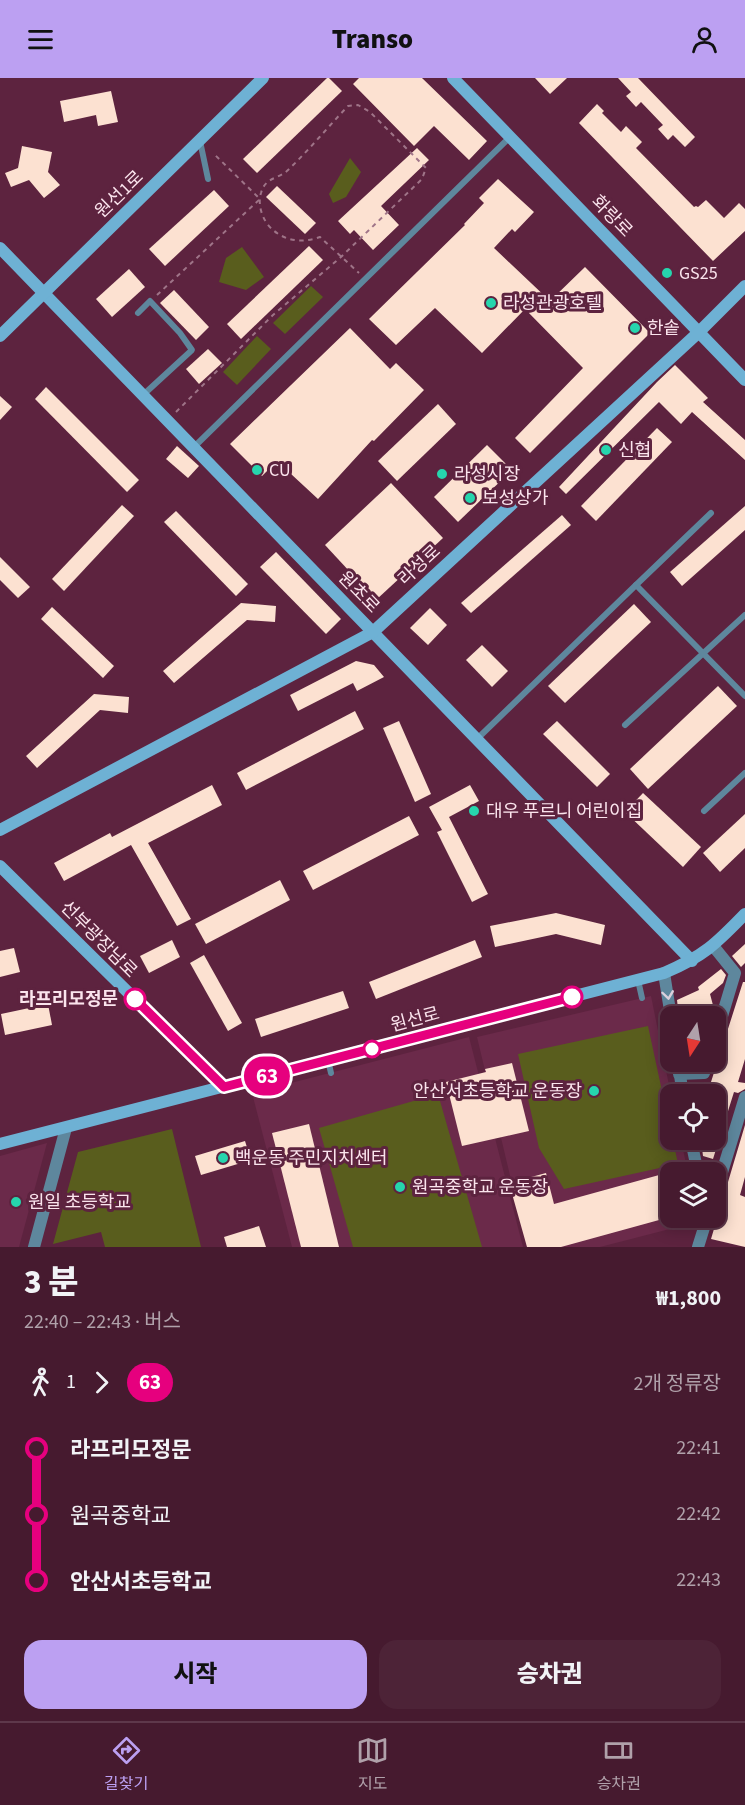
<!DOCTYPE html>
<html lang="ko">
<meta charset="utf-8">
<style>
:root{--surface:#461a2f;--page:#4d2337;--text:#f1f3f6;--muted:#b0a1aa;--line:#5e384b;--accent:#bca0f2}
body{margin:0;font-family:"Source Sans 3","Noto Sans KR",sans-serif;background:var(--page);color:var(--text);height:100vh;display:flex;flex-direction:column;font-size:22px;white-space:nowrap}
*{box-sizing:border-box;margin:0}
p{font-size:20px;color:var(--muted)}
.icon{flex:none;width:33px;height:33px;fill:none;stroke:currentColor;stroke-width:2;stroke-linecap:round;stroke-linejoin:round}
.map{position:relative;height:1169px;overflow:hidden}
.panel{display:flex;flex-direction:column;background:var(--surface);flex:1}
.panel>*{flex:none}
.badge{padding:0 12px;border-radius:20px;font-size:21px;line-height:39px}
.needle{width:39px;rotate:192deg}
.controls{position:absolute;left:660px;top:928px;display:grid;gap:12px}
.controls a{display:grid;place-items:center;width:66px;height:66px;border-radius:12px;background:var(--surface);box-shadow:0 3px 15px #0003,0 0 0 2px var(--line);font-size:30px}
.map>.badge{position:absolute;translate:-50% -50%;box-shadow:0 0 0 3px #fff}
.legs{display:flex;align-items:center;gap:9px;height:66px;padding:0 24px;font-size:20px}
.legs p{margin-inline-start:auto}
.head{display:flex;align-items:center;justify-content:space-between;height:102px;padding:0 24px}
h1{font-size:33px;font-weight:800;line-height:45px}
.action{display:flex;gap:12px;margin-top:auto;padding:12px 24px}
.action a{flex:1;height:69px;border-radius:18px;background:var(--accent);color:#111;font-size:24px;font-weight:800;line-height:69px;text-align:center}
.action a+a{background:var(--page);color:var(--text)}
ul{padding:0 24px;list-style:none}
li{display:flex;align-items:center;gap:21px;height:66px;font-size:22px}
li i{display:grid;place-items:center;width:9px;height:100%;margin:0 8px;background:currentColor}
li i::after{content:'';width:15px;height:15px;margin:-8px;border:4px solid;border-radius:50%;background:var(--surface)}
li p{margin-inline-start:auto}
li:first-child i{background:linear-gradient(#0000 50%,currentColor 0)}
li:last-child i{background:linear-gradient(currentColor 50%,#0000 0)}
header{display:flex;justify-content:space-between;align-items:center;height:78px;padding:0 24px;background:var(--accent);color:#111;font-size:27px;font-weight:800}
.dock{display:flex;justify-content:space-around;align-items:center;height:84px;border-top:2px solid var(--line);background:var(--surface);font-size:16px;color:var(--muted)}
.dock a{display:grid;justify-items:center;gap:3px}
.dock .selected{color:var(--accent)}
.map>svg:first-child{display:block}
.built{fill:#6b2a4a}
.green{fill:#595d1d}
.building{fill:#fce1d1}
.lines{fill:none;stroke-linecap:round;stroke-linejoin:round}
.path{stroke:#9f7488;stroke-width:2;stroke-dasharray:4.5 4.5;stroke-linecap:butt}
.lane{stroke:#5e879d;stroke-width:6}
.street{stroke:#5e879d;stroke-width:12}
.secondary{stroke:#6eb1d4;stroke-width:12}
.oneway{stroke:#dcd1dd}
.line-1-casing{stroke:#fff;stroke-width:14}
.line-1{stroke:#e6007e;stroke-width:9}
.poi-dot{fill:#26d5ad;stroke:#5d233f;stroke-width:2}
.stop-1-dot{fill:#fff;stroke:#e6007e;stroke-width:3}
.labels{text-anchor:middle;stroke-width:6;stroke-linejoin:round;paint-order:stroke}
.street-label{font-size:18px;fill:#fbe4ed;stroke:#5d233f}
.poi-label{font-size:18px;fill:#fbe4ed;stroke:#5d233f;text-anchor:start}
.stop-label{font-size:18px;font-weight:bold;fill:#fbe4ed;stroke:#5d233f;text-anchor:end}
</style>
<header><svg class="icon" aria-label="menu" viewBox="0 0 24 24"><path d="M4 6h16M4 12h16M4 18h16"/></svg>Transo<svg class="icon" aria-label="person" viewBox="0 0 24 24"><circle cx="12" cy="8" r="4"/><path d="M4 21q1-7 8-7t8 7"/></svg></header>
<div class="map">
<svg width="745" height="1169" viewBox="0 0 745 1169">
<rect width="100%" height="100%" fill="#5d233f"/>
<g class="built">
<polygon points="651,918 671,1017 670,1062 681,1062 688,1095 670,1095 670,1140 698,1140 697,1144 600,1169 527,1169 477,959"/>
<polygon points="469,959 523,1169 292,1169 252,1015"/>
<polygon points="47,1065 19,1169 0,1169 0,1078"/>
</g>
<g class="green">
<polygon points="350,80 361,94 346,119 333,125 329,116"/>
<polygon points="242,169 264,199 246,212 219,204 226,180"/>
<polygon points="311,208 323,219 285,256 273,245"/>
<polygon points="257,258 271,271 237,307 223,294"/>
<polygon points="648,948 670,1050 670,1062 673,1062 678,1086 564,1111 539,1070 518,976"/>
<polygon points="438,1016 482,1169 353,1169 319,1050"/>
<polygon points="172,1051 201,1169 105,1169 101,1154 53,1166 78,1074"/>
</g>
<g class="building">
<polygon points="327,0 329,0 342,13 257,95 243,81"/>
<polygon points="359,0 422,0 487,63 469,82 434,48 414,68 353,6"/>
<polygon points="535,0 567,0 550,16"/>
<polygon points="618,0 638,0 695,59 685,69 673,57 668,62 658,51 663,47 641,24 636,29 626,18 631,14"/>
<polygon points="111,13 118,44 98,48 96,37 64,44 60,23"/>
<polygon points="597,26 604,33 602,35 621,54 626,48 642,64 636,70 694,129 696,128 698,129 706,122 724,140 739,125 745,131 745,153 713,183 579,45"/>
<polygon points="22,68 52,74 48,94 60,107 44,120 29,102 11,109 5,95 18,90"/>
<polygon points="417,70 429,82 381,128 399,147 373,172 354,152 350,156 338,143"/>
<polygon points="498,101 534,134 515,154 512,151 494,170 550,223 585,189 650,255 530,375 515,360 583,290 525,231 482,275 435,230 396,267 369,241 465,147 464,146 484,125 479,120"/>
<polygon points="277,108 316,145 305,156 266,119"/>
<polygon points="214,112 229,128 165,188 149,171"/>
<polygon points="309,168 323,182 241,261 227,246"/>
<polygon points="129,191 145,209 112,239 96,221"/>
<polygon points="174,212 209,249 196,262 160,225"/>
<polygon points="350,250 390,291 396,285 424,312 374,363 372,362 318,421 277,383 262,398 230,366"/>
<polygon points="208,271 222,285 199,306 186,291"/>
<polygon points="675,287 708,320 703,324 745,362 745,382 692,334 681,346 659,324 566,416 559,409 657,304"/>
<polygon points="46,309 139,402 127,414 35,321"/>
<polygon points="0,318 12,329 0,342"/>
<polygon points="438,326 456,346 397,403 378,383"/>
<polygon points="657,350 672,364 596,443 581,428"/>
<polygon points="487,367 512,392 458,444 434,419"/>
<polygon points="177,368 199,388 188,400 166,381"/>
<polygon points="391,405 443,460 376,522 325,467"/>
<polygon points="122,427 134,438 64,513 52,501"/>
<polygon points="745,428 745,452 682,508 670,494"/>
<polygon points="176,433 248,506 236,518 164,444"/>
<polygon points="562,437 571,447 471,535 461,525"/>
<polygon points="276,474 341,541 326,556 260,489"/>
<polygon points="0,479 30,509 18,520 0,502"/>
<polygon points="241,525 276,528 275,544 247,542 174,605 163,593"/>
<polygon points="634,526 651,544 565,625 548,608"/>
<polygon points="52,529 114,588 103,600 41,541"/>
<polygon points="430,530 447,547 428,567 410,550"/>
<polygon points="482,567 508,593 492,609 466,582"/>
<polygon points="356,583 374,587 384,599 357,613 353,605 298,633 290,617"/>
<polygon points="718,608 737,628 648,711 630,691"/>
<polygon points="94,616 129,619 128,635 100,632 37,690 26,678"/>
<polygon points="355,633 364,651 246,712 237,695"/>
<polygon points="399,643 431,716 415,724 383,650"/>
<polygon points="557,643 610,696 597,709 543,656"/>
<polygon points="212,707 222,727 148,765 191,841 177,848 131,767 64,803 54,785 110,755 112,759"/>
<polygon points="470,707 479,723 449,739 488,816 472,824 437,754 442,752 429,729"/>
<polygon points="643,715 701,769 683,789 625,734"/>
<polygon points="745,736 745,770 720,794 703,775"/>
<polygon points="409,738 419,757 313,812 303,793"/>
<polygon points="280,802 290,822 206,866 195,846"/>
<polygon points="556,835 605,847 601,867 556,856 495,869 490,848"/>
<polygon points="172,862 180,879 149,895 140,878"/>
<polygon points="475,862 482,879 376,921 369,904"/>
<polygon points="745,866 745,885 741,889 732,878"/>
<polygon points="14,870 20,894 0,899 0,873"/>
<polygon points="204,877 242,945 228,953 190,885"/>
<polygon points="721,891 726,897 723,905 710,916 714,931 712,931 711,939 679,939 677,922 699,912 698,909"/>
<polygon points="743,904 745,904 745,981 738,1004 745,1005 745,1011 738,1015 734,1014 713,1081 703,1078 701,1062 716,1062 716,1017 695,1017 698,1006 702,1007 703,1004 709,1005 711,1004"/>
<polygon points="343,913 349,930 261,959 255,941"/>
<polygon points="48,926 52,947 5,957 1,936"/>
<polygon points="512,985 529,1053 462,1068 446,1004 486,994 485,991"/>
<polygon points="309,1046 339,1169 301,1169 272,1055"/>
<polygon points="745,1047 745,1099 740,1117 745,1119 745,1169 711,1161"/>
<polygon points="245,1063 251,1082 201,1097 195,1078"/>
<polygon points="670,1094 670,1139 561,1169 527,1169 509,1105 546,1095 554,1126"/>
<polygon points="259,1148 266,1169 227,1169 224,1159"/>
</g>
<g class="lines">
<g class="path">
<polyline points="157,217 260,121 213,75"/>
<path d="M176,334L273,237L341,179L422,101L426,90L370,34L358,27L348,28C328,49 309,72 288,92C279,101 265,99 261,115C257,127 263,144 273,152C287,164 304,165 320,159L359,195"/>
</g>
<g class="lane">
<polyline points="200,63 208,101"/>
<polyline points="138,235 150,223 180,255 192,272 143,317"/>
<polyline points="194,369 510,59"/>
<polyline points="636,507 711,435"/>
<polyline points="625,647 745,537"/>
<polyline points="477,661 636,507 745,618"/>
<polyline points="704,733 745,695"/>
<polyline points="638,902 642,920"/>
<polyline points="328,982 331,995"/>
</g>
<g class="street">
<polyline points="714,869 735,895 716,958"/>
<polyline points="664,895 671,939"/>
<polyline points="678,984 683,1017"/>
<polyline points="679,996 704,995 708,984"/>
<polyline points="691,1062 696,1086 706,1095"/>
<polyline points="716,1114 745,1019"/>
<polyline points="34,1169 66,1050"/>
<polyline points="698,1169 707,1140"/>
</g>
<g class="secondary">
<polyline points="453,0 745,302"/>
<polyline points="0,170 692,883"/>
<polyline points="0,258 263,0"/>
<polyline points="0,752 373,554 699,254 745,208"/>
<polyline points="0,788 224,1009"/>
<path d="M0,1066L664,895C704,878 716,866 745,836"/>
</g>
</g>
<defs><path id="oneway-chevron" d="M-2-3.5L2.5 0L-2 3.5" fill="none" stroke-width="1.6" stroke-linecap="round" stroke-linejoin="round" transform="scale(1.5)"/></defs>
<use class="oneway" href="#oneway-chevron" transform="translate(668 917) rotate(82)"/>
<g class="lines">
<g class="line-1-casing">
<polyline id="line-1" points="135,921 224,1009 572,919"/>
</g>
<use href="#line-1" class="line-1"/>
</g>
<g class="poi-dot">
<circle cx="667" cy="195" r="6"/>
<circle cx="491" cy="225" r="6"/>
<circle cx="635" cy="250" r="6"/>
<circle cx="606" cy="372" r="6"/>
<circle cx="257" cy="392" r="6"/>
<circle cx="442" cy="396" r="6"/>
<circle cx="470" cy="420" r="6"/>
<circle cx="474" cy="733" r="6"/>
<circle cx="594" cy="1013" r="6"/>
<circle cx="223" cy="1080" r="6"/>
<circle cx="400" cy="1109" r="6"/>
<circle cx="16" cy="1124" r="6"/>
</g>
<g class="stop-1-dot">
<circle cx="572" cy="919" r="10"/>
<circle cx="135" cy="921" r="10"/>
<circle cx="372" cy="971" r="8"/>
</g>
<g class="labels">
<g class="street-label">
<text transform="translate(119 116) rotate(-44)" y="6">원선1로</text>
<text transform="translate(612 138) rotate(46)" y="6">화랑로</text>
<text transform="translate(419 487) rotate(-43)" y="6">라성로</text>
<text transform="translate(359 514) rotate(46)" y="6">원초로</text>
<text transform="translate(99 861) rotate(45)" y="6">선부광장남로</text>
<text transform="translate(415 941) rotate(-15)" y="6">원선로</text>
</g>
<g class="poi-label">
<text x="679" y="201">GS25</text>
<text x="503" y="231">라성관광호텔</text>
<text x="647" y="256">한솥</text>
<text x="618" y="378">신협</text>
<text x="269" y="398">CU</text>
<text x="454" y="402">라성시장</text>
<text x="482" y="426">보성상가</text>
<text x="486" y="739">대우 푸르니 어린이집</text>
<text x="582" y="1019" text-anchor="end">안산서초등학교 운동장</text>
<text x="235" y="1086">백운동 주민지치센터</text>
<text x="412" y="1115">원곡중학교 운동장</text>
<text x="28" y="1130">원일 초등학교</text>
</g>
<g class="stop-label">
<text x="118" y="927">라프리모정문</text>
</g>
</g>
</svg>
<div class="controls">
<a><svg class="needle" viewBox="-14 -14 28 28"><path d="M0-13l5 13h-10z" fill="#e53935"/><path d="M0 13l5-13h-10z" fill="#b0a1aa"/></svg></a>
<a><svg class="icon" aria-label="locate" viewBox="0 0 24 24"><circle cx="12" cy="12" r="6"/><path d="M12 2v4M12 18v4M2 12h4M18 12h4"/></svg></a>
<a><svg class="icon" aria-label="layers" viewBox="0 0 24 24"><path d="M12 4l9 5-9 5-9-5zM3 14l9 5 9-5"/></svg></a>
</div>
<b class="badge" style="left:267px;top:998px;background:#e6007e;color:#fff">63</b>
</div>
<section class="panel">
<div class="head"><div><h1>3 분</h1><p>22:40 – 22:43 · 버스</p></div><b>₩1,800</b></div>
<div class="legs"><svg class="icon" aria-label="walk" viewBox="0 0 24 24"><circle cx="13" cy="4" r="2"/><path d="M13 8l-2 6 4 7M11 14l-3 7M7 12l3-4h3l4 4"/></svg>1<svg class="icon" aria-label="forward" viewBox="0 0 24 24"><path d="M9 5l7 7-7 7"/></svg><b class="badge" style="background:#e6007e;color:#fff">63</b><p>2개 정류장</p></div>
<ul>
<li><i style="color:#e6007e"></i><b>라프리모정문</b><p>22:41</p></li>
<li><i style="color:#e6007e"></i><span>원곡중학교</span><p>22:42</p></li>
<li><i style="color:#e6007e"></i><b>안산서초등학교</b><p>22:43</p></li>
</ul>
<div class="action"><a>시작</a><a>승차권</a></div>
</section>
<nav class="dock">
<a class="selected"><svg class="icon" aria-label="directions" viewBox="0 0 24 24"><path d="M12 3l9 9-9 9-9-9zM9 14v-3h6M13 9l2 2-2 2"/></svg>길찾기</a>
<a><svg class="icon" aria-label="map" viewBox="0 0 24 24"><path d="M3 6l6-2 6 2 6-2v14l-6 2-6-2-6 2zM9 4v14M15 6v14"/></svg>지도</a>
<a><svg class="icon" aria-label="tickets" viewBox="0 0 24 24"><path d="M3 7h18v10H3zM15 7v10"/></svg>승차권</a>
</nav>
